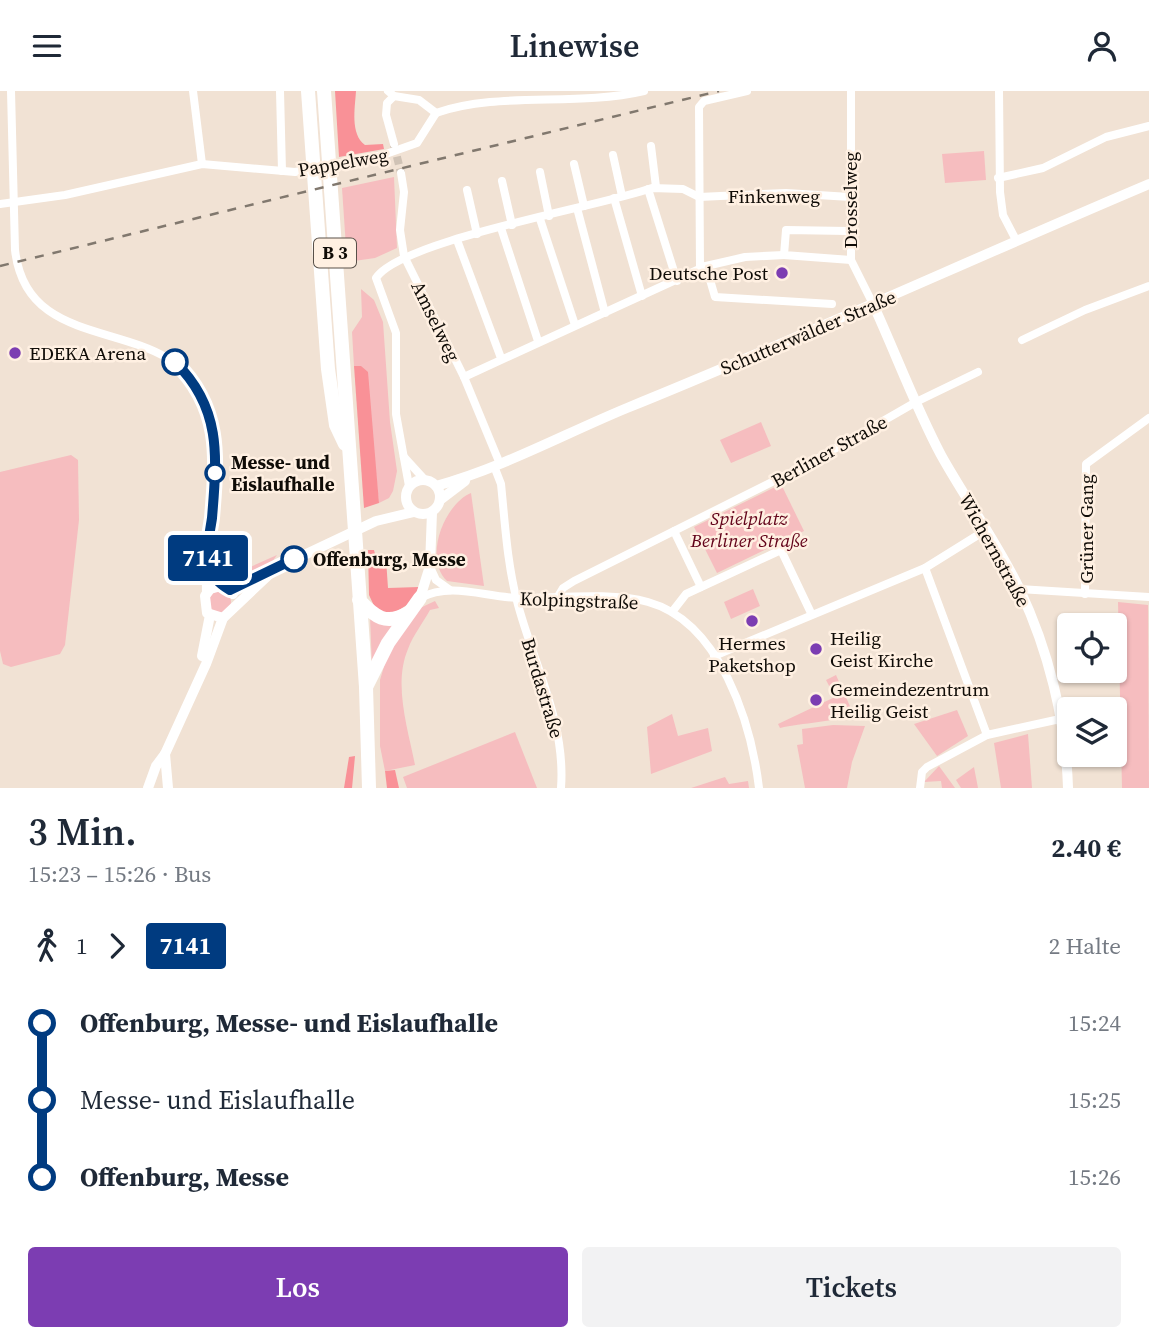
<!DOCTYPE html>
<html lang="de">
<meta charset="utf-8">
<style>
:root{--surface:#fff;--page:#f2f2f3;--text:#1f2937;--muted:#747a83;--accent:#7c3db2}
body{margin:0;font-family:"Source Serif 4",serif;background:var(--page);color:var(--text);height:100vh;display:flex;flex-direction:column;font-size:26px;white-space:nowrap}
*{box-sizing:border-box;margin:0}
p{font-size:23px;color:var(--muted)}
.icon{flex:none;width:38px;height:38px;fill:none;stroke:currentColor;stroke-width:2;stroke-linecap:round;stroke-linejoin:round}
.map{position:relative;height:697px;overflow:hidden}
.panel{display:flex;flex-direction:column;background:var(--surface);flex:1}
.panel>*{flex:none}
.badge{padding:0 14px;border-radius:5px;font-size:24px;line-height:46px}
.fabs{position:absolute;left:1057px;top:522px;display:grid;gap:14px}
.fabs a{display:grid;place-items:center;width:70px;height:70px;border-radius:7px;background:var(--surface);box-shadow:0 2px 5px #0004;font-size:35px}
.map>.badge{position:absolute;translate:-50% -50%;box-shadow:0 0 0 4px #fff}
.legs{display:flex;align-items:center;gap:10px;height:77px;padding:0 28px;font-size:23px}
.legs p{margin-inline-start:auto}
.head{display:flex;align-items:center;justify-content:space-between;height:119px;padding:0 28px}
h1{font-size:38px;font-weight:600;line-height:52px}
.cta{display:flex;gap:14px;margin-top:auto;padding:14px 28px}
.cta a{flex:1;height:80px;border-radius:7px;background:var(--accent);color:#fff;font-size:28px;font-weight:600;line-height:80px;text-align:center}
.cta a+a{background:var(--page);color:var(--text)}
ul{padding:0 28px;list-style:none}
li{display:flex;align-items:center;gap:24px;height:77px;font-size:26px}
li i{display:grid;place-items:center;width:10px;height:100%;margin:0 9px;background:currentColor}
li i::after{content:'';width:18px;height:18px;margin:-9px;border:5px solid;border-radius:50%;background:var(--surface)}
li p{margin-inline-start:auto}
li:first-child i{background:linear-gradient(#0000 50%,currentColor 0)}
li:last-child i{background:linear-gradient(currentColor 50%,#0000 0)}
header{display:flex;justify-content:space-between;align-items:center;height:91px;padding:0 28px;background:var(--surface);font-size:32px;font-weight:600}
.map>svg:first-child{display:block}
.green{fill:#f6bdbf}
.forest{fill:#f99197}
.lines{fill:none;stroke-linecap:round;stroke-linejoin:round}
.street-tunnel{stroke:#cfc2b5;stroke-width:8;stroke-dasharray:8 4;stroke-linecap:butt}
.street{stroke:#fff;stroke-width:8}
.secondary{stroke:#fff;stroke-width:10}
.highway{stroke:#fff;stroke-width:14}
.rail{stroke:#81786e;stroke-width:2.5;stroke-dasharray:9 9;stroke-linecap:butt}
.line-1-casing{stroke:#fff;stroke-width:16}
.line-1{stroke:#003b80;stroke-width:10}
.poi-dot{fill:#7c3db2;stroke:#fff0e2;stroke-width:2.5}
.stop-1-dot{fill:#fff;stroke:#003b80;stroke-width:3.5}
.labels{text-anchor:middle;stroke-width:5;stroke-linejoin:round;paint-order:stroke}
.shield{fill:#fff0e2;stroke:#585049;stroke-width:2}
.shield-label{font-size:18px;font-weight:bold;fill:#100c07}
.street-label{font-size:19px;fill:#100c07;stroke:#fff0e2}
.poi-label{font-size:19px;fill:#100c07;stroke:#fff0e2;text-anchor:start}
.stop-label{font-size:19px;font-weight:bold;fill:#100c07;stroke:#fff0e2;text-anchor:start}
.park-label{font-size:19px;font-style:italic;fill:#620219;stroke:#fff0e2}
</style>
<header><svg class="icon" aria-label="menu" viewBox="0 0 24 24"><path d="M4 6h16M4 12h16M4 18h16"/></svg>Linewise<svg class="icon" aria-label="person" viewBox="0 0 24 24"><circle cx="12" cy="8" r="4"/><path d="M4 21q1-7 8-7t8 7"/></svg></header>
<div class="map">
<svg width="1149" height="697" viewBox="0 0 1149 697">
<rect width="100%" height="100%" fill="#f1e2d4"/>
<g class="green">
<polygon points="984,60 986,89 945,92 942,63"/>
<polygon points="394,86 397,157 375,167 347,171 342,97"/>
<polygon points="361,198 374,209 383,231 390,331 397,380 393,400 389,407 379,412 373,353 361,275 354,275 352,241 362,226"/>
<polygon points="761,331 771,355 731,372 720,349"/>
<polygon points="71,364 78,369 79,429 65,554 60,563 11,576 3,573 0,560 0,381"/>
<polygon points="781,393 804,440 717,482 694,436"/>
<path d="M471,402L484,495L447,490C423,468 444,413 471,402Z"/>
<polygon points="277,464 272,471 243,489 239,481"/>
<polygon points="753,498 760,515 731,528 724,511"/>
<circle cx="220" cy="511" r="11"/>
<path d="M435,510L439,517L430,519C423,532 413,544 408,558C393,593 408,638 415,674L385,680L380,655V589L388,562L420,517Z"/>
<polygon points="1118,511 1148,514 1149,697 1122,697"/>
<polygon points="370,525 398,529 372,576"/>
<path d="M836,584L853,622C837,631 801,632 780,637L778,633L835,606L826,589Z"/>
<polygon points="957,619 968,645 937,665 914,633"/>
<polygon points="672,623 678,645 708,637 712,660 651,683 647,636"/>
<polygon points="833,634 865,635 852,671 847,697 805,697 797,654 803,653 802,638"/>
<polygon points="515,641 537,697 407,697 403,686"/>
<polygon points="1028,643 1032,697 1001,697 994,652"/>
<polygon points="939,675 955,697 942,697 941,690 924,691"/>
<polygon points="974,676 978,697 961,697 956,689"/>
<polygon points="725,686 729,693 748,690 749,697 691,697"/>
</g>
<g class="forest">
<path d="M335,0H356C355,17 350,43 365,54L383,53L384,58L339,66Z"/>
<polygon points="354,275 361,275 368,281 379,412 364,417"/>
<polygon points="368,459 374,459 376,467 386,468 388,497 419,496 410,512 391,524 376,519 369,504"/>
<polygon points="355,665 352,697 344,697 349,666"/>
<polygon points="395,679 399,697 387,697 385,680"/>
</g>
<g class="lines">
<polyline class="street-tunnel" points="394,54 401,82"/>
<g class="street">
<path d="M11,0L15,159C28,273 174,217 207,316C227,377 204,440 206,502"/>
<polyline points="193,0 202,73"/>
<polyline points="280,0 282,80"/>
<polyline points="388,0 394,5 419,9 436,22"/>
<polyline points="851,0 851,169 873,213"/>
<polyline points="999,0 1000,101 1003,124 1016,149"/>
<polyline points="394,5 387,12 386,24 394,53"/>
<path d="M436,22C499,0 575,16 644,0"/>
<polyline points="651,55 656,96"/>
<polyline points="613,64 622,105"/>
<polyline points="574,73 584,115"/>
<polyline points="540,81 549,125"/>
<polyline points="401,82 404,101 400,139 404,165 464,286 500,373"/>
<polyline points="998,87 1043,77 1106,46 1149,35"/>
<polyline points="502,90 512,134"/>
<polyline points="648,98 677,190"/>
<polyline points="467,99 477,143"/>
<polyline points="614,107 642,205"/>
<polyline points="0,113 65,104 202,73 295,81 383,64 417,52 436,22"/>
<polyline points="577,117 605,222"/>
<polyline points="540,128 575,234"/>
<polyline points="501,137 538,250"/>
<polyline points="848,140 786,139 784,164 851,169"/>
<polyline points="457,149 501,267"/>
<polyline points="706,175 715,206 832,213"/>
<polyline points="700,178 699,16 704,10 747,0"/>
<polyline points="1022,249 1085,219 1149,195"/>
<polyline points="464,286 706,175 745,166 784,164"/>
<polyline points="404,366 425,389"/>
<path d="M494,375L501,393C505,432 507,471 517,510C533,572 566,631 561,697"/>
<path d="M409,395L396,323V242L376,187C401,149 598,116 652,97L683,98L699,106L786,102L850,106"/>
<polyline points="674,440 701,496"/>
<polyline points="208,472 221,495"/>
<polyline points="430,476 436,489 450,499"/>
<polyline points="925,477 987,644 1060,628"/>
<polyline points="1019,498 1149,506"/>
<polyline points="1085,503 1086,373 1149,327"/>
<path d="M420,507C452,490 487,507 520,507C559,507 611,501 648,511C720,531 751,631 759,697"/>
<polyline points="557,507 563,497 574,490 810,372 916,311 978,281"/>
<polyline points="672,521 686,503 781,459 811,522"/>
<polyline points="714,565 925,477 986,439"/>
<polyline points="920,697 922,681 927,676 987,644"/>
</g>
<g class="secondary">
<path d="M873,213C896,263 915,315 941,364C966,409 997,451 1019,497C1048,558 1066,629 1068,697"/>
<circle cx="423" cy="406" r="17"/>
<path d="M436,395C502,377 564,343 627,317C803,246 974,167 1149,93"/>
<polyline points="440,409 465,390"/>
<polyline points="230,499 376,430 414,421"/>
<polyline points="420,507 430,475 432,421"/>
<polyline points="223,527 207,522 205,505 210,498 221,495 233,503"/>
<polyline points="202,565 210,524"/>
<polyline points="148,697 156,675 165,663"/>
<polyline points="168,697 165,663 206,573 223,527 278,475"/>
</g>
<g class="highway">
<polyline points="308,0 328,278 336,334 345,353"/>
<polyline points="324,0 366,596 369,697"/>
<path d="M359,509C375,526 386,535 408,522"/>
<polyline points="366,596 388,552 420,507"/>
</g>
<polyline class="rail" points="0,175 719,0"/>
</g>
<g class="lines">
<g class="line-1-casing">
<path id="line-1" d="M175,271C222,317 217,366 212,427C210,441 206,457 208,470C209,483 219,493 230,499L294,468"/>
</g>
<use href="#line-1" class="line-1"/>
</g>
<g class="poi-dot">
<circle cx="782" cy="182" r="7"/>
<circle cx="15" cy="262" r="7"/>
<circle cx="752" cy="530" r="7"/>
<circle cx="816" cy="558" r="7"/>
<circle cx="816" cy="609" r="7"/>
</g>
<g class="stop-1-dot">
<circle cx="175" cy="271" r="12"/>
<circle cx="215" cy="382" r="9"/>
<circle cx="294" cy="468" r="12"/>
</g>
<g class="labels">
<rect class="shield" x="314" y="147.5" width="42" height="29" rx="5"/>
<g class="shield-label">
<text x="335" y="168">B 3</text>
</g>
<g class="street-label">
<text transform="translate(343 71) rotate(-10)" y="7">Pappelweg</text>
<text x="774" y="112">Finkenweg</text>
<text transform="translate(850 109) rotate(-90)" y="7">Drosselweg</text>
<text transform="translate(436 230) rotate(64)" y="7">Amselweg</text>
<text transform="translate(808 241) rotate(-23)" y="7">Schutterwälder Straße</text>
<text transform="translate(829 360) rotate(-29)" y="7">Berliner Straße</text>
<text transform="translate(1086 438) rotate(-90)" y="7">Grüner Gang</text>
<text transform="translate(995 459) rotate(61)" y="7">Wichernstraße</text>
<text transform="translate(579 509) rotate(2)" y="7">Kolpingstraße</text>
<text transform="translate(543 597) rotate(73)" y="7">Burdastraße</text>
</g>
<g class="poi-label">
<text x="768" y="189" text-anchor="end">Deutsche Post</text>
<text x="29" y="269">EDEKA Arena</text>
<text x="830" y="554">Heilig<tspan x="830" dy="22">Geist Kirche</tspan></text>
<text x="752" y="559" text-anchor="middle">Hermes<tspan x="752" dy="22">Paketshop</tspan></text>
<text x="830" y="605">Gemeindezentrum<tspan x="830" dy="22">Heilig Geist</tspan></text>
</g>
<g class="stop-label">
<text x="231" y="378">Messe- und<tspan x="231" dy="22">Eislaufhalle</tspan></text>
<text x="313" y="475">Offenburg, Messe</text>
</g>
<g class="park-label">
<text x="749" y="434">Spielplatz<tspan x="749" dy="22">Berliner Straße</tspan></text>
</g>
</g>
</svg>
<div class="fabs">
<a><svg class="icon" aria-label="locate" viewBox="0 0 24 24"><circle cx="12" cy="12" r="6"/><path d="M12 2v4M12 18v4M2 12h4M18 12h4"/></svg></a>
<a><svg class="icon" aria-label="layers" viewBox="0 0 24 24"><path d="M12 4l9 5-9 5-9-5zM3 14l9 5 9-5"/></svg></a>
</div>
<b class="badge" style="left:208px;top:467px;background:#003b80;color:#fff">7141</b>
</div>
<section class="panel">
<div class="head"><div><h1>3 Min.</h1><p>15:23 – 15:26 · Bus</p></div><b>2.40 €</b></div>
<div class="legs"><svg class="icon" aria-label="walk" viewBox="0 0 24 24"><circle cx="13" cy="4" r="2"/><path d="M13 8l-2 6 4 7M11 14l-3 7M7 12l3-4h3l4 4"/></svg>1<svg class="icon" aria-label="forward" viewBox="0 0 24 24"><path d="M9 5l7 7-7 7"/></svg><b class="badge" style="background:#003b80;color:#fff">7141</b><p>2 Halte</p></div>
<ul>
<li><i style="color:#003b80"></i><b>Offenburg, Messe- und Eislaufhalle</b><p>15:24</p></li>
<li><i style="color:#003b80"></i><span>Messe- und Eislaufhalle</span><p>15:25</p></li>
<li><i style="color:#003b80"></i><b>Offenburg, Messe</b><p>15:26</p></li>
</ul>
<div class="cta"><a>Los</a><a>Tickets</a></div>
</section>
